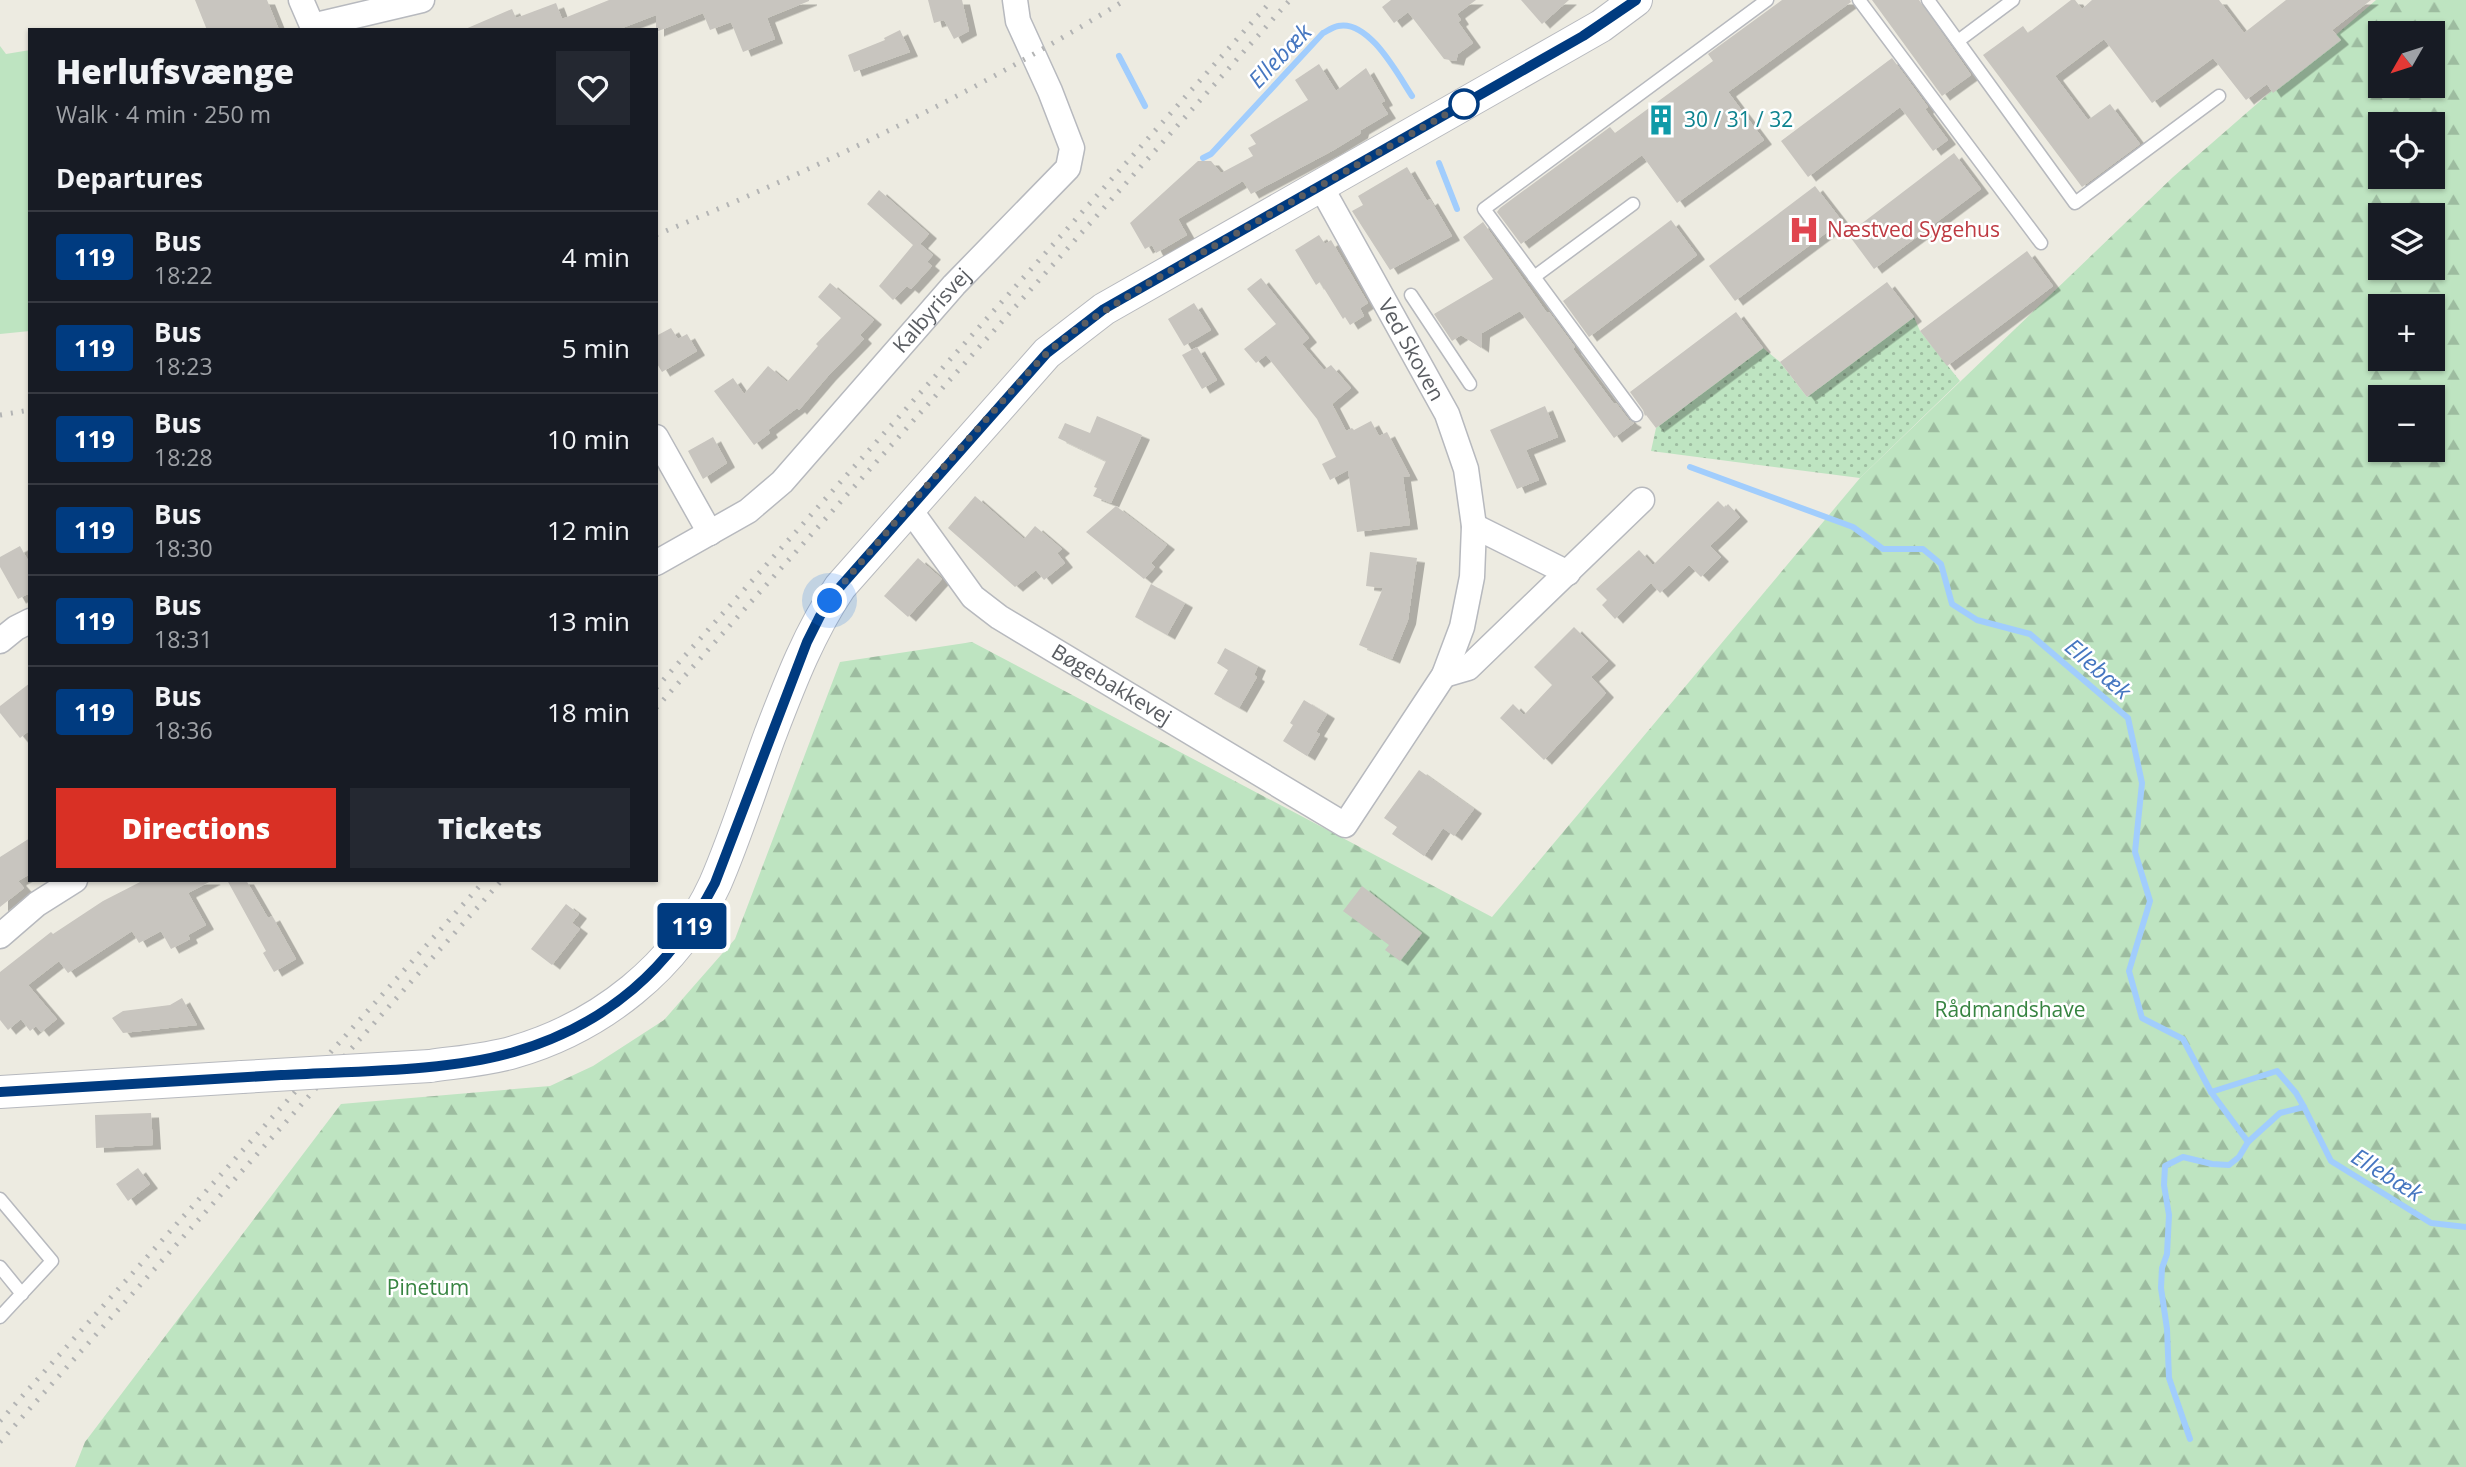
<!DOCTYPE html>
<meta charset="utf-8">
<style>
:root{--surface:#171b24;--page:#242831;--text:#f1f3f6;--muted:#9ea1a6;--line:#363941;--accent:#d93025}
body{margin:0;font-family:"Open Sans",sans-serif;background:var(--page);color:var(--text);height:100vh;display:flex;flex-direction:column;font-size:26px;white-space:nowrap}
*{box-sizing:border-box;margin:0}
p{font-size:23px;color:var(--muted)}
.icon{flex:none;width:38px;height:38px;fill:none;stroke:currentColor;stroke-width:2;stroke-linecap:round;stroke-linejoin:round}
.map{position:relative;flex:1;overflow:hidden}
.side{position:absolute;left:28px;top:28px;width:630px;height:854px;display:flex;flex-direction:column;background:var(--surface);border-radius:0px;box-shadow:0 2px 5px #0004}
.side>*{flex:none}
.badge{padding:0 14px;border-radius:5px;font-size:24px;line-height:46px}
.needle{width:46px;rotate:231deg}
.controls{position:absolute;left:2368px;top:21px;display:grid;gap:14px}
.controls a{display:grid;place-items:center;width:77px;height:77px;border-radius:0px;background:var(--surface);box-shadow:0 2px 5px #0004;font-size:35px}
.you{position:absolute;width:35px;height:35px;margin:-18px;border:5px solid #fff;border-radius:50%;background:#1a73e8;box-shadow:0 0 0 10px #1a73e833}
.map>.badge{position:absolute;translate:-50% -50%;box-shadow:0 0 0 4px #fff}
h2{padding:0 28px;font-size:26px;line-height:63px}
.round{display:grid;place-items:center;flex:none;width:74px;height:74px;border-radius:0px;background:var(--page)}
.head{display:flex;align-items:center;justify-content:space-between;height:119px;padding:0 28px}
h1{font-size:33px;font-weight:800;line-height:52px}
.cta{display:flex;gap:14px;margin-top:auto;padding:14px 28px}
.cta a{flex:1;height:80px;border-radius:0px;background:var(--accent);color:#fff;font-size:28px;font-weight:800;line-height:80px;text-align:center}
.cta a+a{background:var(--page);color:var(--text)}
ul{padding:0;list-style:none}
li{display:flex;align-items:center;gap:21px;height:91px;padding:0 28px;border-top:2px solid var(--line)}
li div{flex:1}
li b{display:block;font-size:26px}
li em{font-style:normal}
li .badge{min-width:77px;font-weight:700;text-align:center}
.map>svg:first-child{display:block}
.grass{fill:url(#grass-dots)}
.forest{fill:url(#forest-firs);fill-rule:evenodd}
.park{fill:#bee4c1}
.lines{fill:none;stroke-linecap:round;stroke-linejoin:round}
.stream{stroke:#a1cdfd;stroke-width:6}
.building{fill:#c8c5bf;filter:url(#shadow)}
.service-casing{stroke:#b7b9be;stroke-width:15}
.minor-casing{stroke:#b7b9be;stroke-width:27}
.tertiary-casing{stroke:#b7b9be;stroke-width:34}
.service{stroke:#fff;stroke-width:12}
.minor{stroke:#fff;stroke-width:24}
.tertiary{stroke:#fff;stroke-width:32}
.rail{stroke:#b3b4b4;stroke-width:5;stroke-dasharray:2 9;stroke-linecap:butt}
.tertiary-bridge-casing{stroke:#b7b9be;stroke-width:34;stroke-linecap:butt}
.tertiary-bridge{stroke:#fff;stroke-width:32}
.line-casing{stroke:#fff;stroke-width:16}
.line{stroke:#003b80;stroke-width:10}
.walk{stroke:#5a5d62;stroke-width:7;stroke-dasharray:0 12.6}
.stop-dot{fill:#fff;stroke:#003b80;stroke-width:3.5}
.labels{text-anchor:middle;stroke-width:5;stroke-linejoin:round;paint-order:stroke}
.culture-label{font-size:21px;fill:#0d838f;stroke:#fff;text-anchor:start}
.health-label{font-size:21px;fill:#be3a42;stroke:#fff;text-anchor:start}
.street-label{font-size:21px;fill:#5a5d62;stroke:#fff}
.park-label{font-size:21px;fill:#378441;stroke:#fff}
.water-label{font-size:23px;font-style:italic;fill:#4576c0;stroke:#fff}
</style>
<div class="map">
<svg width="2466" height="1467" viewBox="0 0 2466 1467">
<defs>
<pattern id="grass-dots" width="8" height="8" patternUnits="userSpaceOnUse" patternTransform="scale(1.75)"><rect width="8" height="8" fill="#bee4c1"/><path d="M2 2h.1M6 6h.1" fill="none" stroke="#9dbca0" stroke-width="1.8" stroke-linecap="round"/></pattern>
<pattern id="forest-firs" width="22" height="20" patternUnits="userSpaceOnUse" patternTransform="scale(1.75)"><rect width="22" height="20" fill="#bee4c1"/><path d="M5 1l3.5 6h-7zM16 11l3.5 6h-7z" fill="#9dbca0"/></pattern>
<filter id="shadow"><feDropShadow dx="8" dy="4.5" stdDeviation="0" flood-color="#0004"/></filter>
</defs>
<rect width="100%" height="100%" fill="#edebe1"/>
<polygon class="grass" points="1914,317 1920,331 1960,381 1860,478 1651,451 1656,428 1763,348 1780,362 1807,397"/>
<path class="forest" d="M2376,0H2466V1467H75L85,1442L341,1104L550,1086L593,1066L664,1020L735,939L840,662L972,642L1492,917L1860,478L2173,177ZM2380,33H2432V86H2380ZM2380,124H2432V177H2380ZM2380,215H2432V268H2380ZM2380,306H2432V359H2380ZM2380,397H2432V450H2380Z"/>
<polygon class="park" points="0,46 6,54 30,50 30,331 0,334"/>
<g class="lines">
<g class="stream">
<polyline points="1119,56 1145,106"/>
<path d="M1203,158L1211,154L1323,33C1327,31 1333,27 1338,26C1369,19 1398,75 1412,96"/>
<polyline points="1439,163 1457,209"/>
<polyline points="1690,467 1853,527 1883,549 1923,549 1941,564 1952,604 1977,620 2030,634 2128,718 2142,783 2135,852 2150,901 2129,971 2142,1018 2183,1039 2211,1092 2248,1142 2280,1113 2304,1107 2331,1161 2431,1223 2466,1227"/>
<polyline points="2211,1092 2277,1071 2296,1093 2304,1107"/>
<polyline points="2190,1439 2169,1378 2167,1329 2161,1288 2162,1268 2167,1254 2169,1215 2164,1185 2165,1166 2183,1157 2212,1164 2229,1165 2239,1157 2248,1142"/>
</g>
</g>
<g class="building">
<polygon points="195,0 267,0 279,30 207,30"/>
<polygon points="609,0 809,0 809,1 767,18 775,39 743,52 731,22 710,30 703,13 656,32 656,15 617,30 463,30 512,9 516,18 556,3 562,19"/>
<polygon points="928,0 962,0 969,31 954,39 944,20 934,23"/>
<polygon points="1391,0 1476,0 1457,14 1461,20 1458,22 1473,43 1458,54 1456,61 1444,59 1408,12 1394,23 1382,7"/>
<polygon points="1521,0 1569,0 1542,24"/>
<polygon points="1782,0 1850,0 1851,2 1728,92 1764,140 1677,203 1642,155 1521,244 1497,212 1500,208 1610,127 1615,133 1713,61 1708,54"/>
<polygon points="1872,0 1919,0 1971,75 1942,96"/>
<polygon points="2071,0 2075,0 2082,9 2092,0 2219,0 2244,33 2286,0 2371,0 2332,30 2341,40 2273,93 2267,84 2246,100 2213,58 2152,103 2104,39 2055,76 2088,120 2110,104 2140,144 2082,187 1983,55 2023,26 2028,33"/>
<polygon points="900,30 910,52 854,72 848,55 885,40 884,38"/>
<polygon points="1892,58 1928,107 1925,109 1948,140 1933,151 1900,107 1808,177 1781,141"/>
<polygon points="1319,64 1336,91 1366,68 1385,101 1381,103 1388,114 1361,130 1360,134 1332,151 1251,194 1243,181 1178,219 1187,235 1156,253 1152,245 1145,249 1130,223 1198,161 1211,161 1221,173 1253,156 1248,148 1256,144 1250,135 1308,100 1295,80"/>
<polygon points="1954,153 1981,189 1874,269 1848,234"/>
<polygon points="1407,167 1427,201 1430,199 1452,236 1390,270 1352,211 1363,205 1358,196"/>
<polygon points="1815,186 1842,221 1735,301 1709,266"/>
<polygon points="879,190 929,234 920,244 933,255 927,262 932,266 911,289 907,286 893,300 879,286 913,245 867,204"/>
<polygon points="1671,220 1697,255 1589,337 1563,301"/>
<polygon points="1483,222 1547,313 1549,312 1575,347 1573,349 1614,404 1616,403 1629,420 1634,423 1614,438 1520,311 1482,333 1481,348 1461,335 1452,341 1434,314 1493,279 1463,237"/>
<polygon points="1319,235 1325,244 1331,240 1368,303 1360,308 1364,316 1350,325 1345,317 1343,319 1320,282 1316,285 1295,250"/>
<polygon points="2027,251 2053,286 1947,366 1920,331"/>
<polygon points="1261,278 1309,338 1302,344 1324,370 1331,365 1351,388 1332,404 1346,431 1352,428 1354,430 1371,421 1379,436 1387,432 1410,476 1403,477 1410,525 1357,532 1348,470 1330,480 1322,464 1336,457 1317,419 1266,355 1256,363 1244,349 1276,324 1247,289"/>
<polygon points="1887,282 1914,317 1807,397 1780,362"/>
<polygon points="830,283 874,320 860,335 864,339 828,376 799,410 797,408 768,430 770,433 754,445 714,391 733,378 744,394 768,366 787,382 818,346 816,344 841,318 818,297"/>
<polygon points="1194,303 1211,330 1184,346 1168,319"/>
<polygon points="1736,312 1763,348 1656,428 1646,415 1645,416 1643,410 1630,392"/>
<polygon points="671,328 678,339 687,334 697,351 662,372 656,362 656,336"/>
<polygon points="1197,347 1217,380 1202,389 1182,355"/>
<polygon points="1545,406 1558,437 1526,450 1539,480 1517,489 1490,430"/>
<polygon points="1097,416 1142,435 1111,503 1093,496 1097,488 1094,487 1106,461 1058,438 1065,423 1090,433"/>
<polygon points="713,437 727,463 703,479 688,451"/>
<polygon points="975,496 1024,539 1035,526 1062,549 1057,553 1065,563 1044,580 1036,570 1015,587 948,528"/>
<polygon points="1718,501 1725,508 1728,504 1740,517 1710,546 1721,557 1701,577 1689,565 1660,593 1651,583 1615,619 1602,605 1607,600 1596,589 1639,550 1653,565"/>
<polygon points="1116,506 1167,545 1151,563 1155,567 1144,579 1086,532"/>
<polygon points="20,546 30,564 30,593 18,599 0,567 0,557"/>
<polygon points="1370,552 1417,558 1408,620 1392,659 1359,645 1383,588 1366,586"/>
<polygon points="918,558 942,579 908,617 884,596"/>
<polygon points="1151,584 1185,603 1167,635 1135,617"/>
<polygon points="1574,627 1608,661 1591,677 1606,693 1544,760 1500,718 1513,704 1524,715 1552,685 1534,667"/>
<polygon points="1225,648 1258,666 1254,675 1257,677 1239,708 1214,694 1228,670 1217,663"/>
<polygon points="30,683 30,730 20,738 0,713 0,706"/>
<polygon points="1304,700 1327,714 1316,732 1320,734 1307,756 1283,741 1293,725 1290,723"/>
<polygon points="1419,770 1474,809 1454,836 1443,828 1424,856 1392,834 1397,827 1384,818"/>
<polygon points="30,838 30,874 18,881 24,888 0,907 0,857"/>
<polygon points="144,880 213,880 188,893 206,925 188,935 190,939 171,949 161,931 139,943 132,931 68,973 59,961 28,985 57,1019 41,1032 36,1026 30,1031 21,1019 8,1030 0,1020 0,972 51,932 53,934 103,901"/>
<polygon points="227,880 246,880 268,918 272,916 296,959 274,972 263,953 266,951"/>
<polygon points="1362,886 1422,933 1400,961 1385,950 1389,945 1343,911"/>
<polygon points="566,904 579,914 572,923 580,929 552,965 531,949"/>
<polygon points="182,998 197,1025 123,1033 112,1018 123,1011 170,1005"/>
<polygon points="151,1113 153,1145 96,1148 95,1115"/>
<polygon points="138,1168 150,1184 128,1201 116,1184"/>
</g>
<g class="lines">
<g class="service-casing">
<g id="service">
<polyline points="1859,0 2041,243"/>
<polyline points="1928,0 2075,203 2219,96"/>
<polyline points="1958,41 2013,0"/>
<polyline points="1534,277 1633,204"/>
<polyline points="1411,295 1470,384"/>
<polyline points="1636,415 1484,209 1767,0"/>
<polyline points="0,1199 52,1261 0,1317"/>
<polyline points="0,1267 22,1294"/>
</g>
</g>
<g class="minor-casing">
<g id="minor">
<polyline points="301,0 314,30"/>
<polyline points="312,26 422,0"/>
<polyline points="656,437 710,533"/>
<path id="s1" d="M908,507L973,597L999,617L1345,825L1444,675L1462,627L1472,577L1474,526L1466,469L1447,414L1320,185"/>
<polyline points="1474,526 1568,573"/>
<path id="s2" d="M656,563L748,511L782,482L954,285L1068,168L1072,148L1050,91L1018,21L1015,0"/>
<polyline points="0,641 16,628 30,621"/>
<polyline points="1444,675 1468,668 1642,500"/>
<polyline points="0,936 37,904 75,880"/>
</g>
</g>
<g class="tertiary-casing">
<g id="tertiary">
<path d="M430,1066C458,1062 487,1060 514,1052C600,1027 677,967 715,884C736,836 752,784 770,735C790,683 809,633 840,587L1047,353L1104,309L1566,46L1601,26L1636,0"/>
<polyline points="0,1092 242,1077"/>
</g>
</g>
<use href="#service" class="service"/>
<use href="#minor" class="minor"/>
<use href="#tertiary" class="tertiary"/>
<g class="rail">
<path d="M656,235C819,168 975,93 1125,0"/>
<polyline points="0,415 30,410"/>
<polyline points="656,688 1272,0"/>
<polyline points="656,708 1290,0"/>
<polyline points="0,1421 485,880"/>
<polyline points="0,1442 502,880"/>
</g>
<g class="tertiary-bridge-casing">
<polyline id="tertiary-bridge" points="242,1077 430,1066"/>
</g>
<use href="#tertiary-bridge" class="tertiary-bridge"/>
</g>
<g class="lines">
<g class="line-casing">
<path id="line" d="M0,1092C94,1086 188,1080 281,1075C353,1071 446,1072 514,1052C607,1025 671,968 715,883L807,642L820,616L840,587L1047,353L1104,309L1583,36L1636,0"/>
</g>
<use href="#line" class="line"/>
<polyline class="walk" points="830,601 840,587 908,507 1024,377 1047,353 1079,327 1149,283 1464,104"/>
</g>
<defs>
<g id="building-bare" transform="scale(2.415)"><path d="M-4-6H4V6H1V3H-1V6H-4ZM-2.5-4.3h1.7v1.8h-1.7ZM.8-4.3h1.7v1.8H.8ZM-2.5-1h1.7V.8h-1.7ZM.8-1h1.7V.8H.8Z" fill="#0f9aa8" stroke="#fff" stroke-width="2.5" paint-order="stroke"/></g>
<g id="hospital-bare" transform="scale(2.415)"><path d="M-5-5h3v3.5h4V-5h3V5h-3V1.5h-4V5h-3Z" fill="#e0444e" stroke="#fff" stroke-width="2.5" paint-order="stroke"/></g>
</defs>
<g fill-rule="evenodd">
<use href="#building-bare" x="1661" y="120"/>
<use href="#hospital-bare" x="1804" y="230"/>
</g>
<circle class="stop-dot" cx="1464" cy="104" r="14"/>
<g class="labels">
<g class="culture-label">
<text x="1684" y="127">30 / 31 / 32</text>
</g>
<g class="health-label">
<text x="1827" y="237">Næstved Sygehus</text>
</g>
<g class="street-label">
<text dy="7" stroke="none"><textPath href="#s2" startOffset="378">Kalbyrisvej</textPath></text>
<text transform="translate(1411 350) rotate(61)" y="7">Ved Skoven</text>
<text dy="7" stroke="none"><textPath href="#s1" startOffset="275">Bøgebakkevej</textPath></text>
</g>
<g class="park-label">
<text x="2010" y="1017">Rådmandshave</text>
<text x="428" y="1295">Pinetum</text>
</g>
<g class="water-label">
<text transform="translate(1280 56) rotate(-46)" y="8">Ellebæk</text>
<text transform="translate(2098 669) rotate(41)" y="8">Ellebæk</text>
<text transform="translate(2387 1175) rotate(32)" y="8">Ellebæk</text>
</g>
</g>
</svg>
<div class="controls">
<a><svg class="needle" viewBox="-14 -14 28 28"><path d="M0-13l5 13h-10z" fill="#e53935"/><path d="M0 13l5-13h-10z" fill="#9ea1a6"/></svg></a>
<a><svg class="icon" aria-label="locate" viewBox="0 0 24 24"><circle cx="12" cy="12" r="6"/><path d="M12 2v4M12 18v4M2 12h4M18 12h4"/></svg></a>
<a><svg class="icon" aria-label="layers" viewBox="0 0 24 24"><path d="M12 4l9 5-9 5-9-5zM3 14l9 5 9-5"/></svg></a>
<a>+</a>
<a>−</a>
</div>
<div class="you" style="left:830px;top:601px"></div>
<b class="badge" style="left:692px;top:926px;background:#003b80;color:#fff">119</b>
<section class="side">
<div class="head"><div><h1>Herlufsvænge</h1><p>Walk · 4 min · 250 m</p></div><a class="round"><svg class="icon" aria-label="heart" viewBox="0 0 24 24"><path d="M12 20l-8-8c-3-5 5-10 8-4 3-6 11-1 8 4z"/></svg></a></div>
<h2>Departures</h2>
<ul>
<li><span class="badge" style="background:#003b80;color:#fff">119</span><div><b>Bus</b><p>18:22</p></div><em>4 min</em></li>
<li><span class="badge" style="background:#003b80;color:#fff">119</span><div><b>Bus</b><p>18:23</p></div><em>5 min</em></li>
<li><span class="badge" style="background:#003b80;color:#fff">119</span><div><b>Bus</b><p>18:28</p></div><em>10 min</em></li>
<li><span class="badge" style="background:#003b80;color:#fff">119</span><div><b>Bus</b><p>18:30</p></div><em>12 min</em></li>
<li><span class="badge" style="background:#003b80;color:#fff">119</span><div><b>Bus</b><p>18:31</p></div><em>13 min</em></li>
<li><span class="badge" style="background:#003b80;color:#fff">119</span><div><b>Bus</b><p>18:36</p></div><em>18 min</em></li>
</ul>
<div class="cta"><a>Directions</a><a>Tickets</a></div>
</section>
</div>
